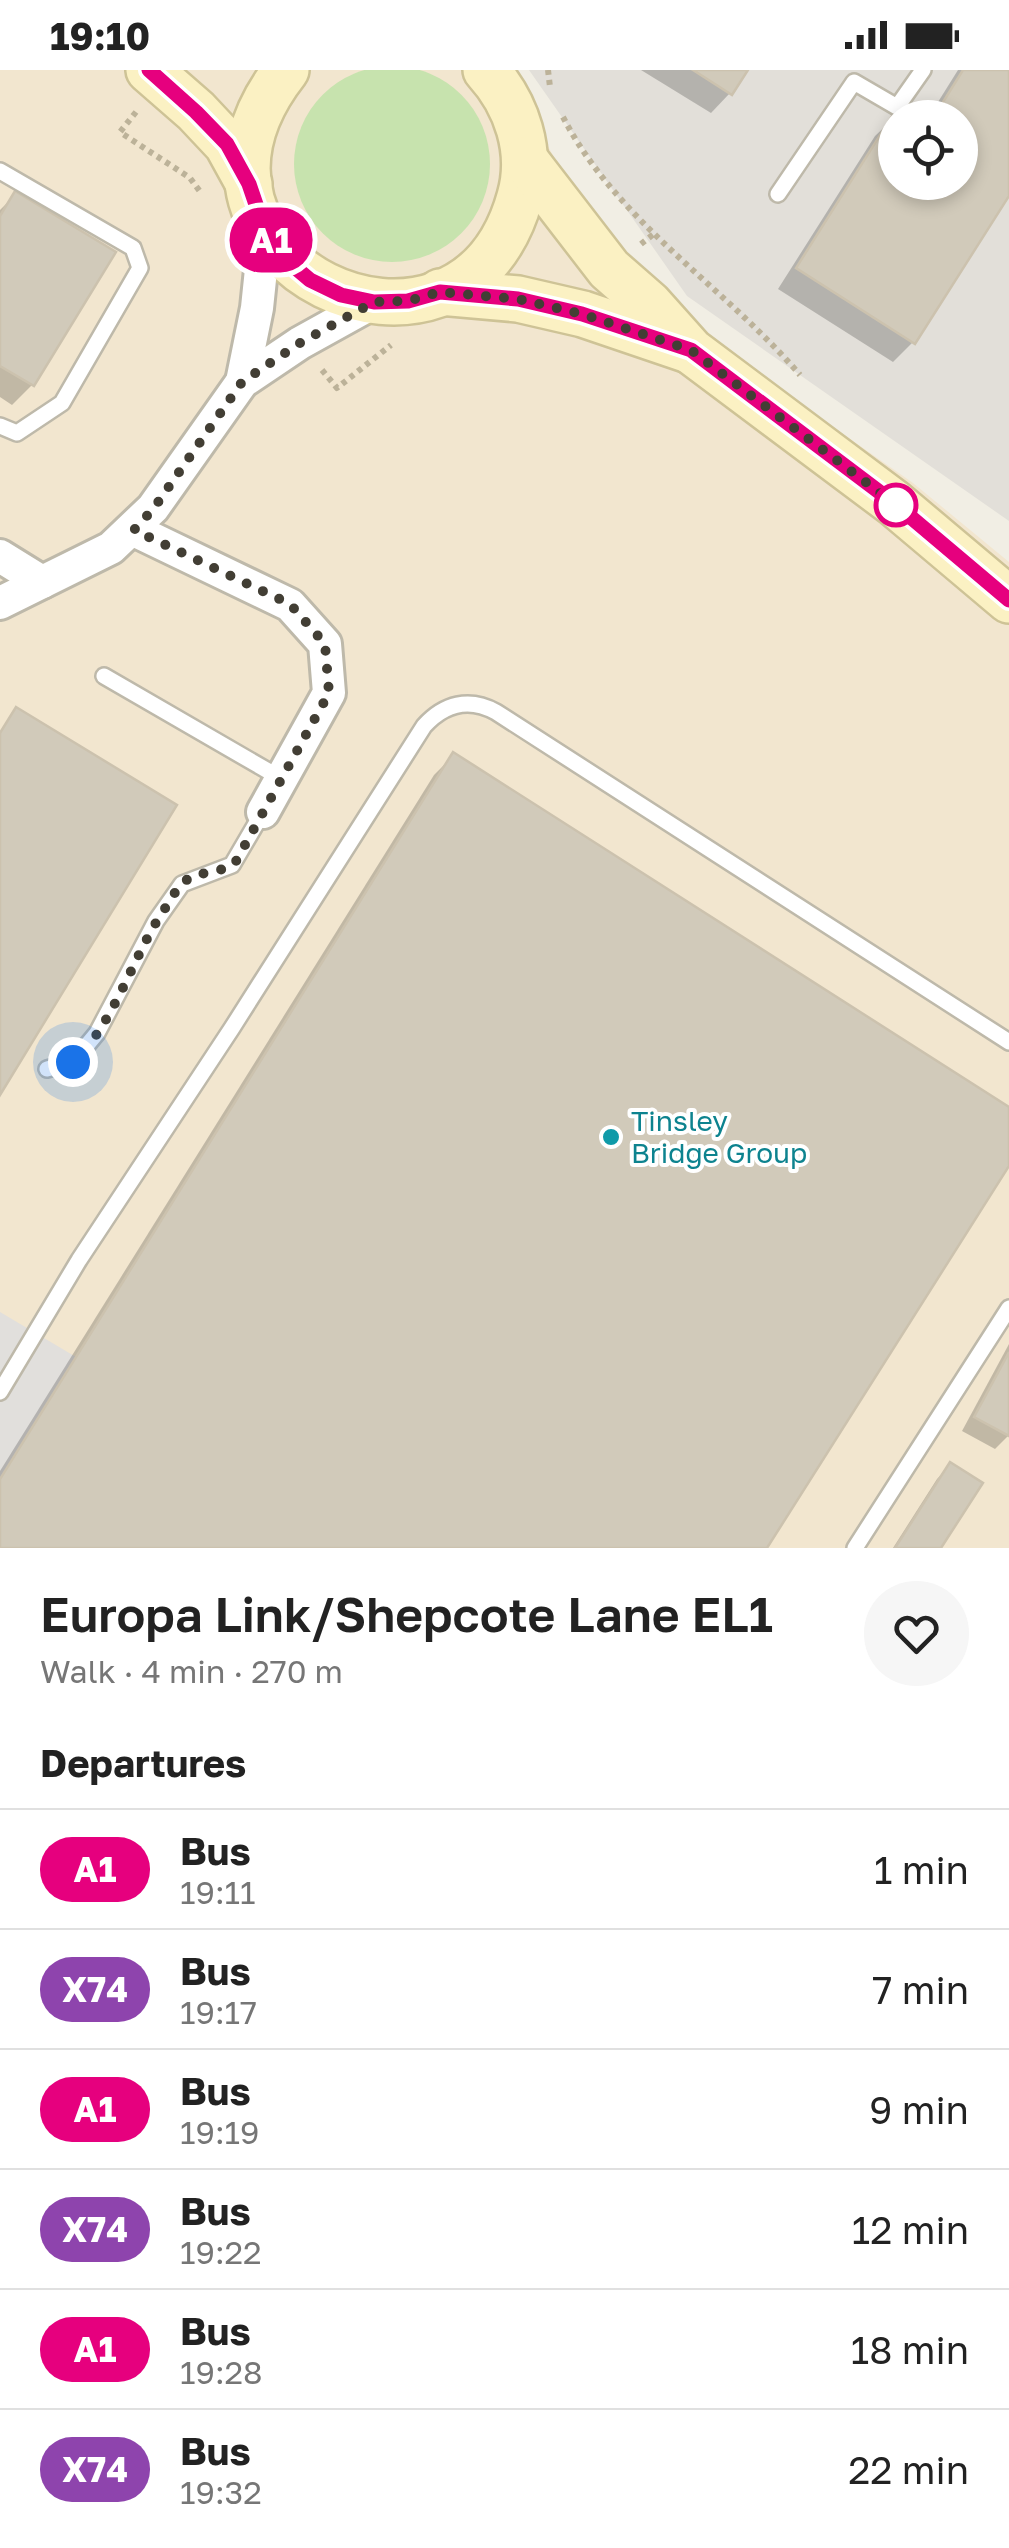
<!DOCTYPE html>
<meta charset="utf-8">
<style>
:root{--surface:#fff;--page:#f6f6f6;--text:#222;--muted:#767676;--line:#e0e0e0}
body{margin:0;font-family:"Golos Text",sans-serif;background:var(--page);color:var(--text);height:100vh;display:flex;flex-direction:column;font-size:38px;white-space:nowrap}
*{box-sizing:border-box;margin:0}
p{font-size:32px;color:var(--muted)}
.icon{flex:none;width:55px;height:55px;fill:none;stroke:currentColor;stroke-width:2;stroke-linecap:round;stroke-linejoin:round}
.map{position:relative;height:1478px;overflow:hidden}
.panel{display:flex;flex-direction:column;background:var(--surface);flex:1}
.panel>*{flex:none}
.badge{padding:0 20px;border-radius:32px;font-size:35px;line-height:65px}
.controls{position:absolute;left:878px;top:30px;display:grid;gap:20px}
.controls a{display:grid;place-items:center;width:100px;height:100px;border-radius:50%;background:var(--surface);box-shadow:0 5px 15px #0003;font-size:50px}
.you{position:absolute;width:50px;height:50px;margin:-25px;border:8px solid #fff;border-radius:50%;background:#1a73e8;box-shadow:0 0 0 15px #1a73e833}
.map>.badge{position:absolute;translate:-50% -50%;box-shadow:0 0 0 5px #fff}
h2{padding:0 40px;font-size:38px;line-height:90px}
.round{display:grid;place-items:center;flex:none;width:105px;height:105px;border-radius:52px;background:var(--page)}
.summary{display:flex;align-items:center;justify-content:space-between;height:170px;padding:0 40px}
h1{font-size:48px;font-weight:600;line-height:75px}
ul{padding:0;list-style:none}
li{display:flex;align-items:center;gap:30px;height:120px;padding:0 40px;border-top:2px solid var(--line)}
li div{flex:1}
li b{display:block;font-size:38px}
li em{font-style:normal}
li .badge{min-width:110px;font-weight:700;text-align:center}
.status{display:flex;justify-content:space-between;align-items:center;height:70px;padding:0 50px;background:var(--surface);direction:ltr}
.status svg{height:28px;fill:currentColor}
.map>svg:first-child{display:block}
.commercial{fill:#f2e6cf}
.industrial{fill:#e2dfd9;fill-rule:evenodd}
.green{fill:#c7e3ae}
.parking{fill:#e1dfdc}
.shadow{fill:#0003}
.building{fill:#d1caba;stroke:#ccc2ae;stroke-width:2.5}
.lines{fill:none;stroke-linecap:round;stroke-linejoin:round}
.lane-casing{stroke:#beb9aa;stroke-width:20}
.street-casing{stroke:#beb9aa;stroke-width:38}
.secondary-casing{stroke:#cec396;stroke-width:50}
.path{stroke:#bcb299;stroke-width:6;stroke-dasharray:5 5;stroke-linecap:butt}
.lane{stroke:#fff;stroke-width:15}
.street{stroke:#fff;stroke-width:32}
.secondary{stroke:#fbf1c3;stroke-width:45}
.line-casing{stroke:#fff;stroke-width:22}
.line{stroke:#e6007e;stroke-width:15}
.walk{stroke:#423e34;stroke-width:10;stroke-dasharray:0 18}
.stop-dot{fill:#fff;stroke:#e6007e;stroke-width:5}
.culture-dot{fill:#0f9aa8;stroke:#fff;stroke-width:4}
.labels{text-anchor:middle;stroke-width:8;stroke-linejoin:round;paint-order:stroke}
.culture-label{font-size:28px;fill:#0d838f;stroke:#fff;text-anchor:start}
</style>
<div class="status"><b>19:10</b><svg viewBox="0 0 49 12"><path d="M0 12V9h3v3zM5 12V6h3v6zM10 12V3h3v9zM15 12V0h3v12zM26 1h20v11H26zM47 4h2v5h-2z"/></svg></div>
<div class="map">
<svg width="1009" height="1478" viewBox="0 0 1009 1478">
<rect width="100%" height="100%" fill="#f1eee4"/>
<polygon class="commercial" points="0,0 507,0 570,117 616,184 729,284 913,413 1009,492 1009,1478 0,1478"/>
<path class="industrial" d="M529,0H1009V451L687,226ZM895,48H960V112H895Z"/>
<circle class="green" cx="392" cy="94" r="98"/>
<polygon class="parking" points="0,1242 76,1287 0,1409"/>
<g class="shadow">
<polygon points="641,0 745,0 730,23 711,43"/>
<polygon points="958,0 1009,0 1009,121 913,272 893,292 778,219 875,66 895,47 895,112 960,112 960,48 928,48"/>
<polygon points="16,124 113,183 32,315 12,335 0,327 0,140"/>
<polygon points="454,685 1009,1040 1009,1092 764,1478 0,1478 0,1401 434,705"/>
<polygon points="1009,1274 1009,1365 995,1379 962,1361"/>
<polygon points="950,1395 938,1478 893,1478 937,1409"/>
</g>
<g class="building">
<polygon points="693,0 748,0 732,25"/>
<polygon points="963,0 1009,0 1009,126 915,274 796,198 894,43 901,48 895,48 895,112 960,112 960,48 933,48"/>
<polygon points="15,121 116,182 34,316 0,296 0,146"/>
<polygon points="16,637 177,735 0,1025 0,663"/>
<polygon points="453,682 1009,1037 1009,1096 767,1478 0,1478 0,1409"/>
<polygon points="1009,1282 1009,1366 974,1347"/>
<polygon points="950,1392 983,1413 941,1478 895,1478"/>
</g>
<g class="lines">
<g class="lane-casing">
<g id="lane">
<polyline points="0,101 133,178 140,198 62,333 17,363 0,356"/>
<polyline points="778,124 854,12 897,37 923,0"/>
<polyline points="104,606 282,709"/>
<polyline points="47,999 73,992 97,963 156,851 182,814 232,795 263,742"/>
<path d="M0,1322L79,1190L232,958L424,656C444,634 469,627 496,642L1009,972"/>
<polyline points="855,1478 1009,1238"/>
</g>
</g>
<g class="street-casing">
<g id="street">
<polyline points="242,312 257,238 265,161"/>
<polyline points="134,460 290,535 325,574 329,623 263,742"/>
<polyline points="0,486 42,512"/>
<polyline points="0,533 111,478 153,438 242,312 300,273 374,232"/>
</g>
</g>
<g class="secondary-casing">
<g id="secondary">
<polyline points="149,0 196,41 227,74 249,114"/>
<path d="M286,0C137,190 461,342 520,127C533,82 517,34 486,0"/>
<polyline points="525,90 609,199 649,234 691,281 894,433 1009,530"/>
<polyline points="440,222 518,229 583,244 689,280"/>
</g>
</g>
<g class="path">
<polyline points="548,0 550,17"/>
<polyline points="136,42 120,62 190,108 201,123"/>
<path d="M563,47C617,152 725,217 800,305"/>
<polyline points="641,174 655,163"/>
<polyline points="322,300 337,318 391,275"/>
</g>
<use href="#lane" class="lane"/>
<use href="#street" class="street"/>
<use href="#secondary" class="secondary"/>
</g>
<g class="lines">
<g class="line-casing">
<polyline id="line" points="149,0 196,42 227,74 249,114 265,161 284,188 310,210 341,225 374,232 408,231 440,222 518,229 582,244 691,280 894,433 1009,530"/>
</g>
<use href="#line" class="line"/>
<path class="walk" d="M73,992C115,954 133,884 166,837C171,829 177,818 184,812C198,800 221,804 235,793L329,623L325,574L290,534L134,460L154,438L242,312L300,273L374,232L408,231L440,222L518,229L582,244L691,280L896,435"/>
</g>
<circle class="stop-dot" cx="896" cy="435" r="20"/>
<circle class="culture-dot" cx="611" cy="1067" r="10"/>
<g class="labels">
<g class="culture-label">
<text x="631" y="1061">Tinsley<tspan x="631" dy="32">Bridge Group</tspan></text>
</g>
</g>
</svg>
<div class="controls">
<a><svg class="icon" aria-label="locate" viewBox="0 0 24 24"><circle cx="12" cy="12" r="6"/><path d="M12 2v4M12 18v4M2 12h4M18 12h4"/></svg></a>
</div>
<div class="you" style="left:73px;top:992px"></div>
<b class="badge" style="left:271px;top:170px;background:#e6007e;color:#fff">A1</b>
</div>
<section class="panel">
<div class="summary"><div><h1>Europa Link/Shepcote Lane EL1</h1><p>Walk · 4 min · 270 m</p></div><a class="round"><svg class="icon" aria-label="heart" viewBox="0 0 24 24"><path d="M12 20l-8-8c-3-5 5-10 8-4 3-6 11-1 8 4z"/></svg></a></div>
<h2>Departures</h2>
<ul>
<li><span class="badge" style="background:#e6007e;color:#fff">A1</span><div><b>Bus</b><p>19:11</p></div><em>1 min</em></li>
<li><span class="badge" style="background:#8e44ad;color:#fff">X74</span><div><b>Bus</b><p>19:17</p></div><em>7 min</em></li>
<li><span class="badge" style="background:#e6007e;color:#fff">A1</span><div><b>Bus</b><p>19:19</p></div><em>9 min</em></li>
<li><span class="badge" style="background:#8e44ad;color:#fff">X74</span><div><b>Bus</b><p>19:22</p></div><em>12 min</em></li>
<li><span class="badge" style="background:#e6007e;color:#fff">A1</span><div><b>Bus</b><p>19:28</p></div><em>18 min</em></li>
<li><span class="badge" style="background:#8e44ad;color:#fff">X74</span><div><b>Bus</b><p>19:32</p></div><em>22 min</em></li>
</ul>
</section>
